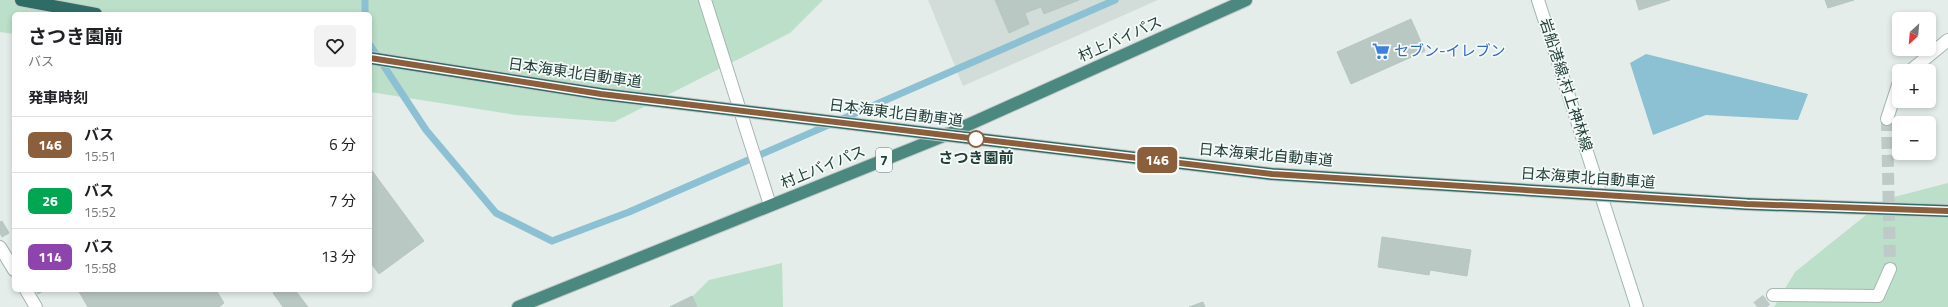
<!DOCTYPE html>
<html lang="ja">
<meta charset="utf-8">
<style>
:root{--surface:#fff;--page:#f2f2f2;--text:#202124;--muted:#757577;--line:#e0e0e0}
body{margin:0;font-family:"Titillium Web","Noto Sans JP",sans-serif;background:var(--page);color:var(--text);height:100vh;display:flex;flex-direction:column;font-size:15px;white-space:nowrap}
*{box-sizing:border-box;margin:0}
p{font-size:13px;color:var(--muted)}
.icon{flex:none;width:22px;height:22px;fill:none;stroke:currentColor;stroke-width:2;stroke-linecap:round;stroke-linejoin:round}
.map{position:relative;flex:1;overflow:hidden}
.panel{position:absolute;left:12px;top:12px;width:360px;height:280px;display:flex;flex-direction:column;background:var(--surface);border-radius:6px;box-shadow:0 2px 6px #0003}
.panel>*{flex:none}
.badge{padding:0 8px;border-radius:6px;font-size:14px;line-height:26px}
.needle{width:26px;rotate:206deg}
.fabs{position:absolute;left:1892px;top:12px;display:grid;gap:8px}
.fabs a{display:grid;place-items:center;width:44px;height:44px;border-radius:6px;background:var(--surface);box-shadow:0 2px 6px #0003;font-size:20px}
.map>.badge{position:absolute;translate:-50% -50%;box-shadow:0 0 0 2px #fff}
h2{padding:0 16px;font-size:15px;line-height:36px}
.round{display:grid;place-items:center;flex:none;width:42px;height:42px;border-radius:6px;background:var(--page)}
.head{display:flex;align-items:center;justify-content:space-between;height:68px;padding:0 16px}
h1{font-size:19px;font-weight:700;line-height:30px}
ul{padding:0;list-style:none}
li{display:flex;align-items:center;gap:12px;height:56px;padding:0 16px;border-top:1px solid var(--line)}
li div{flex:1}
li b{display:block;font-size:15px}
li em{font-style:normal}
li .badge{min-width:44px;font-weight:700;text-align:center}
.map>svg:first-child{display:block}
.built{fill:#d2ddd9}
.green{fill:#bcdfc9}
.water{fill:#8bc1d3}
.lines{fill:none;stroke-linecap:round;stroke-linejoin:round}
.stream{stroke:#8bc1d3;stroke-width:7}
.building{fill:#b9c8c3;stroke:#b6c7c1}
.minor-tunnel{stroke:#bdcac7;stroke-width:12;stroke-dasharray:12 6;stroke-linecap:butt}
.minor-casing{stroke:#a6b5b2;stroke-width:14}
.secondary-casing{stroke:#a2b9b3;stroke-width:14}
.trunk-casing{stroke:#c1c9c8;stroke-width:14}
.motorway-casing{stroke:#c1c9c8;stroke-width:14}
.minor{stroke:#fff;stroke-width:12}
.secondary{stroke:#fff;stroke-width:12}
.trunk{stroke:#4b887f;stroke-width:12}
.motorway{stroke:#2e6c65;stroke-width:12}
.motorway-bridge-casing{stroke:#c1c9c8;stroke-width:14;stroke-linecap:butt}
.motorway-bridge{stroke:#2e6c65;stroke-width:12}
.line-casing{stroke:#fff;stroke-width:9}
.line{stroke:#8b5e3c;stroke-width:6}
.stop-dot{fill:#fff;stroke:#8b5e3c;stroke-width:2}
.labels{text-anchor:middle;stroke-width:3.5;stroke-linejoin:round;paint-order:stroke}
.shield{fill:#f4faf7;stroke:#627773;stroke-width:1}
.shield-label{font-size:14px;font-weight:bold;fill:#233f3a}
.street-label{font-size:15px;fill:#233f3a;stroke:#f4faf7}
.shop-label{font-size:15px;fill:#366cbe;stroke:#f4faf7;text-anchor:start}
.stop-label{font-size:15px;font-weight:bold;fill:#233f3a;stroke:#f4faf7}
</style>
<div class="map">
<svg width="1948" height="307" viewBox="0 0 1948 307">
<rect width="100%" height="100%" fill="#e4edea"/>
<polygon class="built" points="928,0 1158,0 963,86"/>
<g class="green">
<polygon points="0,0 823,0 790,33 614,122 516,115 370,92 370,14 14,14 14,34 0,32"/>
<polygon points="1948,183 1948,307 1774,307 1795,272 1886,199"/>
<polygon points="782,263 783,307 682,307 709,280"/>
</g>
<polygon class="water" points="1646,54 1808,94 1798,120 1706,115 1653,135 1630,63"/>
<g class="lines">
<g class="stream">
<polyline points="365,0 365,14"/>
<polyline points="370,45 426,130 496,213 552,241 629,212 1115,0"/>
</g>
</g>
<g class="building">
<polygon points="995,0 1079,0 1044,14 1041,7 1025,13 1029,24 1009,33"/>
<polygon points="1636,0 1670,0 1639,10"/>
<polygon points="1825,0 1854,0 1828,8"/>
<polygon points="1411,19 1425,51 1351,84 1337,52"/>
<polygon points="370,168 424,241 379,274 370,262"/>
<polygon points="2,221 9,233 2,237 0,233 0,222"/>
<polygon points="1382,237 1471,250 1467,276 1430,270 1429,275 1378,267"/>
<polygon points="36,290 45,290 38,294"/>
<polygon points="78,290 216,290 224,303 219,307 88,307"/>
<polygon points="278,290 295,290 308,307 283,307 273,293"/>
<polygon points="692,296 697,307 670,307"/>
<polygon points="1203,302 1205,307 1189,307"/>
</g>
<g class="lines">
<g class="minor-tunnel">
<polyline points="1887,119 1890,269"/>
<polyline points="1757,307 1773,295"/>
</g>
<g class="minor-casing">
<g id="minor">
<polyline points="705,0 770,205"/>
<polyline points="1910,71 1948,40"/>
<polyline points="1887,119 1899,82"/>
<polyline points="0,247 14,270"/>
<polyline points="26,290 36,307"/>
<polyline points="1773,295 1878,296 1890,269"/>
</g>
</g>
<g class="secondary-casing">
<polyline id="secondary" points="1538,0 1637,307"/>
</g>
<g class="trunk-casing">
<polyline id="trunk" points="518,307 941,137 1246,0"/>
</g>
<g class="motorway-casing">
<g id="motorway">
<polyline points="21,0 96,14"/>
<polyline points="370,58 601,94"/>
<polyline points="1747,204 1948,211"/>
</g>
</g>
<use href="#minor" class="minor"/>
<use href="#secondary" class="secondary"/>
<use href="#trunk" class="trunk"/>
<use href="#motorway" class="motorway"/>
<g class="motorway-bridge-casing">
<polyline id="motorway-bridge" points="601,94 1272,174 1747,204"/>
</g>
<use href="#motorway-bridge" class="motorway-bridge"/>
</g>
<g class="lines">
<g class="line-casing">
<polyline id="line" points="370,58 601,94 1272,174 1747,204 1948,211"/>
</g>
<use href="#line" class="line"/>
</g>
<defs>
<g id="supermarket-bare" transform="scale(1.38)"><path d="M-6-5.5h2.5l.6 2H6L4.5 2H-2.5L-4.4-4H-6ZM-1.5 3.2a1.3 1.3 0 1 0 .1 0ZM3 3.2a1.3 1.3 0 1 0 .1 0Z" fill="#3f7fe0" stroke="#f4faf7" stroke-width="2.5" paint-order="stroke"/></g>
</defs>
<g fill-rule="evenodd">
<use href="#supermarket-bare" x="1381" y="51"/>
</g>
<circle class="stop-dot" cx="976" cy="139" r="8"/>
<g class="labels">
<rect class="shield" x="876" y="148" width="16" height="24" rx="3"/>
<g class="shield-label">
<text x="884" y="165">7</text>
</g>
<g class="street-label">
<text transform="translate(1120 39) rotate(-24)" y="5">村上バイパス</text>
<text transform="translate(575 73) rotate(8)" y="5">日本海東北自動車道</text>
<text transform="translate(1566 85) rotate(72)" y="5">岩船港線;村上神林線</text>
<text transform="translate(896 113) rotate(7)" y="5">日本海東北自動車道</text>
<text transform="translate(1266 155) rotate(5)" y="5">日本海東北自動車道</text>
<text transform="translate(823 167) rotate(-22)" y="5">村上バイパス</text>
<text transform="translate(1588 178) rotate(4)" y="5">日本海東北自動車道</text>
</g>
<g class="shop-label">
<text x="1394" y="56">セブン-イレブン</text>
</g>
<g class="stop-label">
<text x="976" y="163">さつき園前</text>
</g>
</g>
</svg>
<div class="fabs">
<a><svg class="needle" viewBox="-14 -14 28 28"><path d="M0-13l5 13h-10z" fill="#e53935"/><path d="M0 13l5-13h-10z" fill="#757577"/></svg></a>
<a>+</a>
<a>−</a>
</div>
<b class="badge" style="left:1157px;top:160px;background:#8b5e3c;color:#fff">146</b>
<section class="panel">
<div class="head"><div><h1>さつき園前</h1><p>バス</p></div><a class="round"><svg class="icon" aria-label="heart" viewBox="0 0 24 24"><path d="M12 20l-8-8c-3-5 5-10 8-4 3-6 11-1 8 4z"/></svg></a></div>
<h2>発車時刻</h2>
<ul>
<li><span class="badge" style="background:#8b5e3c;color:#fff">146</span><div><b>バス</b><p>15:51</p></div><em>6 分</em></li>
<li><span class="badge" style="background:#00a651;color:#fff">26</span><div><b>バス</b><p>15:52</p></div><em>7 分</em></li>
<li><span class="badge" style="background:#8e44ad;color:#fff">114</span><div><b>バス</b><p>15:58</p></div><em>13 分</em></li>
</ul>
</section>
</div>
